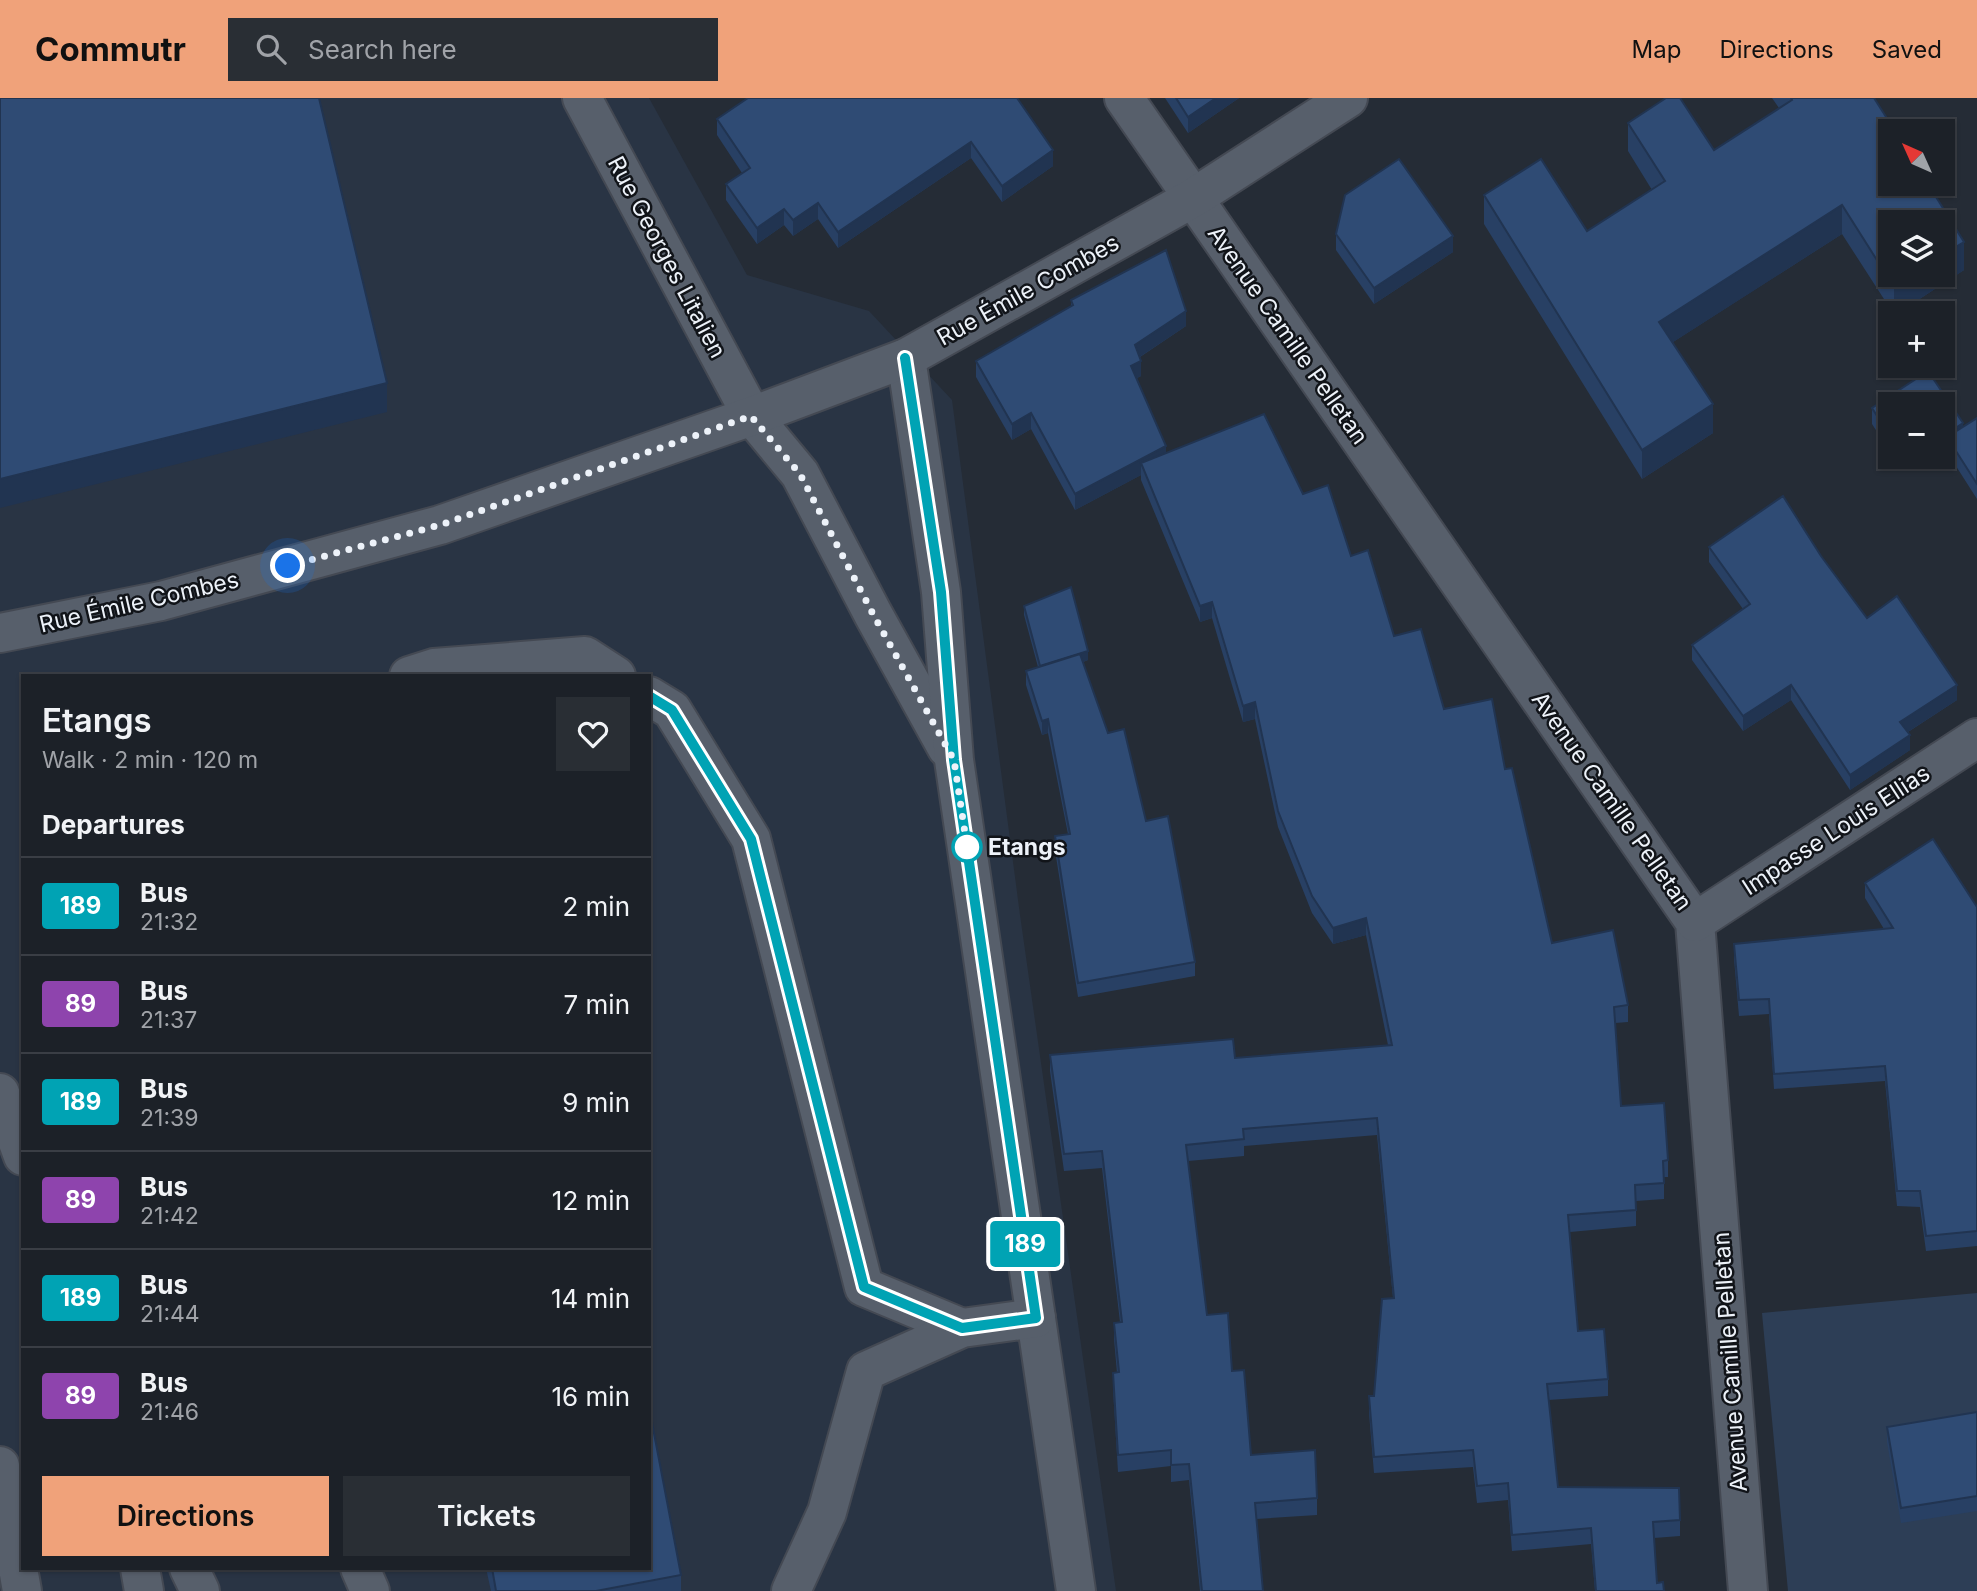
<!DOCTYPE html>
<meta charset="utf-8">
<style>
:root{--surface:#1c2128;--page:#292e34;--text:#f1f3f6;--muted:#a0a3a8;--line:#3a3e45;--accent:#f0a27a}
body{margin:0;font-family:Inter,sans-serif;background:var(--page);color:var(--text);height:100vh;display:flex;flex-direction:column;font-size:26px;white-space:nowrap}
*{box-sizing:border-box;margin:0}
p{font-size:23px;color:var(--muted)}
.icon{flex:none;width:38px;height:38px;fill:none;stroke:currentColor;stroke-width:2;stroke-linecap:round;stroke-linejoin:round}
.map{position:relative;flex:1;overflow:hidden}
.details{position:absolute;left:21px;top:576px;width:630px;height:896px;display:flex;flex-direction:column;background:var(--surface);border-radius:0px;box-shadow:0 2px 5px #0004,0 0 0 2px var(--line)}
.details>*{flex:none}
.badge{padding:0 14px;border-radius:5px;font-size:24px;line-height:46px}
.needle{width:46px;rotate:315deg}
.controls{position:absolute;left:1878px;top:21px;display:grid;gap:14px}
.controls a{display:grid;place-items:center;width:77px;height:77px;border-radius:0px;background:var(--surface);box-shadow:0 2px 5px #0004,0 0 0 2px var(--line);font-size:35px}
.you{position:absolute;width:35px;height:35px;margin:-18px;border:5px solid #fff;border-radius:50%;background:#1a73e8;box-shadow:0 0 0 10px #1a73e833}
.map>.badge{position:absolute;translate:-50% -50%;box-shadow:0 0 0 4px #fff}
h2{padding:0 21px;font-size:26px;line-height:63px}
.round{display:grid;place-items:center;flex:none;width:74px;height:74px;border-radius:0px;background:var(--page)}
.overview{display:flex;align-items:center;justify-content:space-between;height:119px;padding:0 21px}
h1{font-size:33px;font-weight:600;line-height:52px}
.button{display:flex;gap:14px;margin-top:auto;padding:14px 21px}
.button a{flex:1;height:80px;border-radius:0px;background:var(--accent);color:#111;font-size:28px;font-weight:600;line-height:80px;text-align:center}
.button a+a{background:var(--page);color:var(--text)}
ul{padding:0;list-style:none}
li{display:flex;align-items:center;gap:21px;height:98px;padding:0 21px;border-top:2px solid var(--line)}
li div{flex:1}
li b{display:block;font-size:26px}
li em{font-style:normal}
li .badge{min-width:77px;font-weight:700;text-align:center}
header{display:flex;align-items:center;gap:42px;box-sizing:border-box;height:98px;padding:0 35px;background:var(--accent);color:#111}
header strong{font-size:33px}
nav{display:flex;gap:38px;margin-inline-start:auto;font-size:24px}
.search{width:490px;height:63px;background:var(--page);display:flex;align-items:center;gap:18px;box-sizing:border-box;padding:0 24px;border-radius:0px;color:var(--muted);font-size:26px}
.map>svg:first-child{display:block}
.built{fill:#293444;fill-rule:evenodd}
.green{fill:#2d3e56}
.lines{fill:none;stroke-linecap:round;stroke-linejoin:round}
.minor-casing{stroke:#444953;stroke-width:42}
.minor{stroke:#575f6b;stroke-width:38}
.wall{fill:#284064}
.shaded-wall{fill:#213451}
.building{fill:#2f4b74;stroke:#213451;stroke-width:2}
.line-casing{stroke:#fff;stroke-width:16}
.line{stroke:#00a3b4;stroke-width:10}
.walk{stroke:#edf2f9;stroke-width:7;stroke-dasharray:0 12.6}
.stop-dot{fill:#fff;stroke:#00a3b4;stroke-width:3.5}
.labels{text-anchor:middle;stroke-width:5;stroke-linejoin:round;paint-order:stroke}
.street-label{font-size:23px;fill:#edf2f9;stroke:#111419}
.stop-label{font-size:23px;font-weight:bold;fill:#edf2f9;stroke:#111419;text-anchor:start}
</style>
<header>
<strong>Commutr</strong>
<div class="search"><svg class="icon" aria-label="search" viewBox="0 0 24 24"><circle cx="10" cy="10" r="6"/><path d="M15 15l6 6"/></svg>Search here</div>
<nav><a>Map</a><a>Directions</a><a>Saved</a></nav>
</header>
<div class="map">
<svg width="1977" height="1493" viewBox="0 0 1977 1493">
<rect width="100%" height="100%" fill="#252c36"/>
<path class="built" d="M0,0H649L747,177L869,213L952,302L1020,817L1116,1493H0ZM23,578H649V1470H23Z"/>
<polygon class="green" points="1977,1195 1977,1493 1788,1493 1762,1215"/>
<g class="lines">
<g class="minor-casing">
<g id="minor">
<polyline points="582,0 752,318 800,376 873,516 947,650"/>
<polyline points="1124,0 1695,824 1748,1493"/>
<polyline points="906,260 941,494 954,662 1076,1493"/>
<polyline points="0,535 161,503 440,427 752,318 906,260 1193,100 1348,0"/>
<polyline points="409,578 434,570 585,558 616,578"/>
<polyline points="649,598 672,612 751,741 864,1189 962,1230"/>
<polyline points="1695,824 1977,640"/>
<polyline points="0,995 23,1058"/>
<polyline points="0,1368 22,1493"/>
<polyline points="140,1470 144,1493"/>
<polyline points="189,1470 200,1493"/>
<polyline points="360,1470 370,1493"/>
<polyline points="791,1493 827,1414 866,1273 962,1230 1036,1220"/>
</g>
</g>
<use href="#minor" class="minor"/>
</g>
<g class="wall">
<polygon points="1017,0 1053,68 1002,104 971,60 838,150 818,121 793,138 784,127 757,146 726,102 726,86 742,75 717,37 717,21"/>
<polygon points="1165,0 1239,0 1188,35"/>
<polygon points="1772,0 1874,0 1964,172 1898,215 1893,215 1842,136 1673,244 1713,335 1642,381 1484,126 1484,97 1587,133 1652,92 1628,53 1628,25 1714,52 1779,10"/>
<polygon points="1336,136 1453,154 1374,206 1336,152"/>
<polygon points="1071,202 1186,228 1140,259 1141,278 1137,280 1166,355 1303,396 1351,458 1394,538 1444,611 1505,671 1552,845 1628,907 1628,924 1615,925 1621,1008 1668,1062 1668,1079 1664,1079 1664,1101 1636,1103 1636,1128 1570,1134 1578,1233 1608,1281 1608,1298 1548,1302 1558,1389 1680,1422 1680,1438 1654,1440 1657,1485 1664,1493 1595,1493 1591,1446 1512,1453 1508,1402 1477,1405 1473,1369 1374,1375 1369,1315 1369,1298 1374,1298 1393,1200 1377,1037 1244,1048 1244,1058 1188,1063 1207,1217 1232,1273 1251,1357 1317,1400 1317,1417 1256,1421 1263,1493 1200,1493 1189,1382 1171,1384 1171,1368 1118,1374 1113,1291 1113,1275 1117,1275 1114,1241 1114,1225 1120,1224 1102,1070 1064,1073 1050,973 1050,957 1235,960 1388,947 1366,837 1333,846 1312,815 1278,729 1255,621 1243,624 1212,520 1200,524 1141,382 1141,377 1075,412 1031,331 1012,342 976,279 976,263 1071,209"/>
<polygon points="1928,273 1963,325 1963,329 1977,320 1977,401 1947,354 1947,352 1942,355 1942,306 1890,306 1890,354 1872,326 1872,310"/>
<polygon points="1893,359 1915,359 1900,369"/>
<polygon points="1921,359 1938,359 1926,367"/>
<polygon points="1709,449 1821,458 1867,520 1957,602 1908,634 1910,652 1850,692 1791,602 1743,633 1692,562 1692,547 1743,511 1709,464"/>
<polygon points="1024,508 1088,562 1083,564 1108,635 1146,723 1195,864 1195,878 1078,899 1055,752 1055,738 1068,736 1048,635 1042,637 1026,587 1026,573 1038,569 1024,517"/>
<polygon points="1865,785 1977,809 1977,1148 1926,1153 1920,1109 1897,1108 1885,983 1774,991 1769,916 1739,918 1734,861 1734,846 1884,831 1865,800"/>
<polygon points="1977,1314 1977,1413 1901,1425 1887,1344 1887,1329"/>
<polygon points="486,1470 649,1470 681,1477 681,1493 491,1493"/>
</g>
<g class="shaded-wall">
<polygon points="1216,0 1239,0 1188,35 1188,19"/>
<polygon points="971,44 971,60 838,150 838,134"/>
<polygon points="1053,52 1053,68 1002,104 1002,88"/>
<polygon points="818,105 818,121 793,138 793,122"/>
<polygon points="1842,107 1842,136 1659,253 1659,224"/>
<polygon points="784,111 784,127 757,146 757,130"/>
<polygon points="1453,138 1453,154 1374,206 1374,190"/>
<polygon points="1964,144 1964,172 1898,215 1894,215 1894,189 1913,177 1942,177 1942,157"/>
<polygon points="1186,213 1186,228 1135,262 1135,247"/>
<polygon points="1141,263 1141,278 1131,283 1131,268"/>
<polygon points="387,285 387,314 0,410 0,381"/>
<polygon points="1713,306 1713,335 1642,381 1642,352"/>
<polygon points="1031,315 1031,331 1012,342 1012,326"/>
<polygon points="1963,325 1963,341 1947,339 1947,352 1942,355 1942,339"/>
<polygon points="1166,348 1166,364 1141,365 1141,377 1075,412 1075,396"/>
<polygon points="1900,359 1915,359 1900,369"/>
<polygon points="1926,359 1938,359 1926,367"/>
<polygon points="1212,504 1212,520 1200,524 1200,508"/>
<polygon points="1088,553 1088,562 1041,578 1041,569"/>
<polygon points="1791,587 1791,602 1743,633 1743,618"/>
<polygon points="1957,587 1957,602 1900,639 1900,624"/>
<polygon points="1255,604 1255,621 1243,624 1243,608"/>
<polygon points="1048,621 1048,635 1042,637 1042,623"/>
<polygon points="1910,637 1910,652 1850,692 1850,677"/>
<polygon points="1366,820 1366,837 1333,846 1333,830"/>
</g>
<g class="building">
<polygon points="0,0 319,0 387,285 0,381"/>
<polygon points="748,0 1017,0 1053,52 1002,88 971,44 838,134 818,105 793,122 784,111 757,130 726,86 750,70 717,21"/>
<polygon points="1176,0 1216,0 1188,19"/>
<polygon points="1666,0 1680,0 1714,52 1792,2 1791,0 1874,0 1895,33 1890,33 1890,86 1928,86 1964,144 1942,157 1942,124 1890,124 1890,177 1913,177 1894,189 1842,107 1659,224 1713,306 1642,352 1484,97 1541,61 1587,133 1665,83 1628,25"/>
<polygon points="1399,61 1453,138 1374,190 1336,136 1345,97"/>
<polygon points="1166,152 1186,213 1135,247 1141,263 1131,268 1166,348 1075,396 1031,315 1012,326 976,263 1073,207 1071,202"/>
<polygon points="1928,273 1963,325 1942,339 1942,306 1890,306 1890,338 1872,310"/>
<polygon points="1264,316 1303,396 1328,387 1351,458 1368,452 1394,538 1421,531 1444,611 1492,601 1505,671 1512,670 1552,845 1613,832 1628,907 1614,909 1621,1008 1664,1005 1668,1062 1663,1063 1664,1085 1635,1087 1636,1112 1568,1117 1578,1233 1604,1231 1608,1281 1547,1286 1558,1389 1679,1390 1680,1422 1653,1424 1657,1485 1663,1484 1664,1493 1596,1493 1591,1430 1512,1437 1508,1385 1477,1388 1473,1352 1374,1359 1369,1298 1374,1298 1382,1201 1394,1200 1377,1020 1243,1031 1244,1041 1186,1047 1207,1217 1228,1215 1232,1273 1244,1272 1251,1357 1315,1352 1317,1400 1255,1405 1263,1493 1202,1493 1189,1366 1171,1367 1171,1352 1118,1357 1113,1275 1119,1274 1114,1225 1122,1224 1102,1053 1064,1056 1050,957 1233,941 1235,960 1392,947 1366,820 1333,830 1312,798 1278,713 1255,604 1243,608 1212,504 1200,508 1141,365"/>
<polygon points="1977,320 1977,386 1947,339"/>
<polygon points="1783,398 1821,458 1867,520 1897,498 1957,587 1900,624 1910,637 1850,677 1791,587 1743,618 1692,547 1750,506 1709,449"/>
<polygon points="1071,489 1088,553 1040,568 1024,508"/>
<polygon points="1080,556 1108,635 1124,631 1146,723 1168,718 1195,864 1078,885 1055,738 1070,736 1048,621 1042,623 1026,573"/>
<polygon points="1933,741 1977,809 1977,1133 1926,1138 1920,1093 1897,1093 1885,968 1774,976 1769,901 1739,902 1734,846 1893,830 1865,785"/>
<polygon points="649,1309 681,1477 596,1493 496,1493 492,1470 649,1470"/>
<polygon points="1977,1314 1977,1398 1901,1410 1887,1329"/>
</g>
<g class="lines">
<g class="line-casing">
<polyline id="line" points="649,598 672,612 751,741 864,1189 962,1230 1036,1220 954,662 941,494 905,260"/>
</g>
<use href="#line" class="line"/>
<polyline class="walk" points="288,468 440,427 751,318 800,376 873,516 954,662 967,749"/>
</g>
<circle class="stop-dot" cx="967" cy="749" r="14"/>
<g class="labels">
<g class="street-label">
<text transform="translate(667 159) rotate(62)" y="8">Rue Georges Litalien</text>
<text transform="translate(1028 192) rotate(-29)" y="8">Rue Émile Combes</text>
<text transform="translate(1288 237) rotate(55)" y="8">Avenue Camille Pelletan</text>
<text transform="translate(139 504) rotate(-13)" y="8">Rue Émile Combes</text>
<text transform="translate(1612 703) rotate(55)" y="8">Avenue Camille Pelletan</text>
<text transform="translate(1836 732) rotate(-33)" y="8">Impasse Louis Ellias</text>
<text transform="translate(1730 1264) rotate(-94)" y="8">Avenue Camille Pelletan</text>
</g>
<g class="stop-label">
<text x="988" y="757">Etangs</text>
</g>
</g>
</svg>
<div class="controls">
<a><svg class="needle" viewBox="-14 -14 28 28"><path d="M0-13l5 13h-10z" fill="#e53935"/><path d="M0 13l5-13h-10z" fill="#a0a3a8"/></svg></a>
<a><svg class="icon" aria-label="layers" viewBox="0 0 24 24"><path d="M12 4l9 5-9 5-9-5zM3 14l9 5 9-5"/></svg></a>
<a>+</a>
<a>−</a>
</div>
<div class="you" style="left:288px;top:468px"></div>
<b class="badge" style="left:1025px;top:1146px;background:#00a3b4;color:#fff">189</b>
<section class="details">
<div class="overview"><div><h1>Etangs</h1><p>Walk · 2 min · 120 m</p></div><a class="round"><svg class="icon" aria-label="heart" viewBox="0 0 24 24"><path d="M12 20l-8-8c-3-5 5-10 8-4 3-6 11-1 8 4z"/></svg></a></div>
<h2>Departures</h2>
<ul>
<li><span class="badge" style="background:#00a3b4;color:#fff">189</span><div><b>Bus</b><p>21:32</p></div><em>2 min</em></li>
<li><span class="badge" style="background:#8e44ad;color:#fff">89</span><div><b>Bus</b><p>21:37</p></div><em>7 min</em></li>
<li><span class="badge" style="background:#00a3b4;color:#fff">189</span><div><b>Bus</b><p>21:39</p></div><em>9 min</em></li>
<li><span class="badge" style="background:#8e44ad;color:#fff">89</span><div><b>Bus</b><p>21:42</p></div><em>12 min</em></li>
<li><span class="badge" style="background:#00a3b4;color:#fff">189</span><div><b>Bus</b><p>21:44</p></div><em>14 min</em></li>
<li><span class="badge" style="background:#8e44ad;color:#fff">89</span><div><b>Bus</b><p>21:46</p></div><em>16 min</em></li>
</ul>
<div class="button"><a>Directions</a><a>Tickets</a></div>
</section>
</div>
